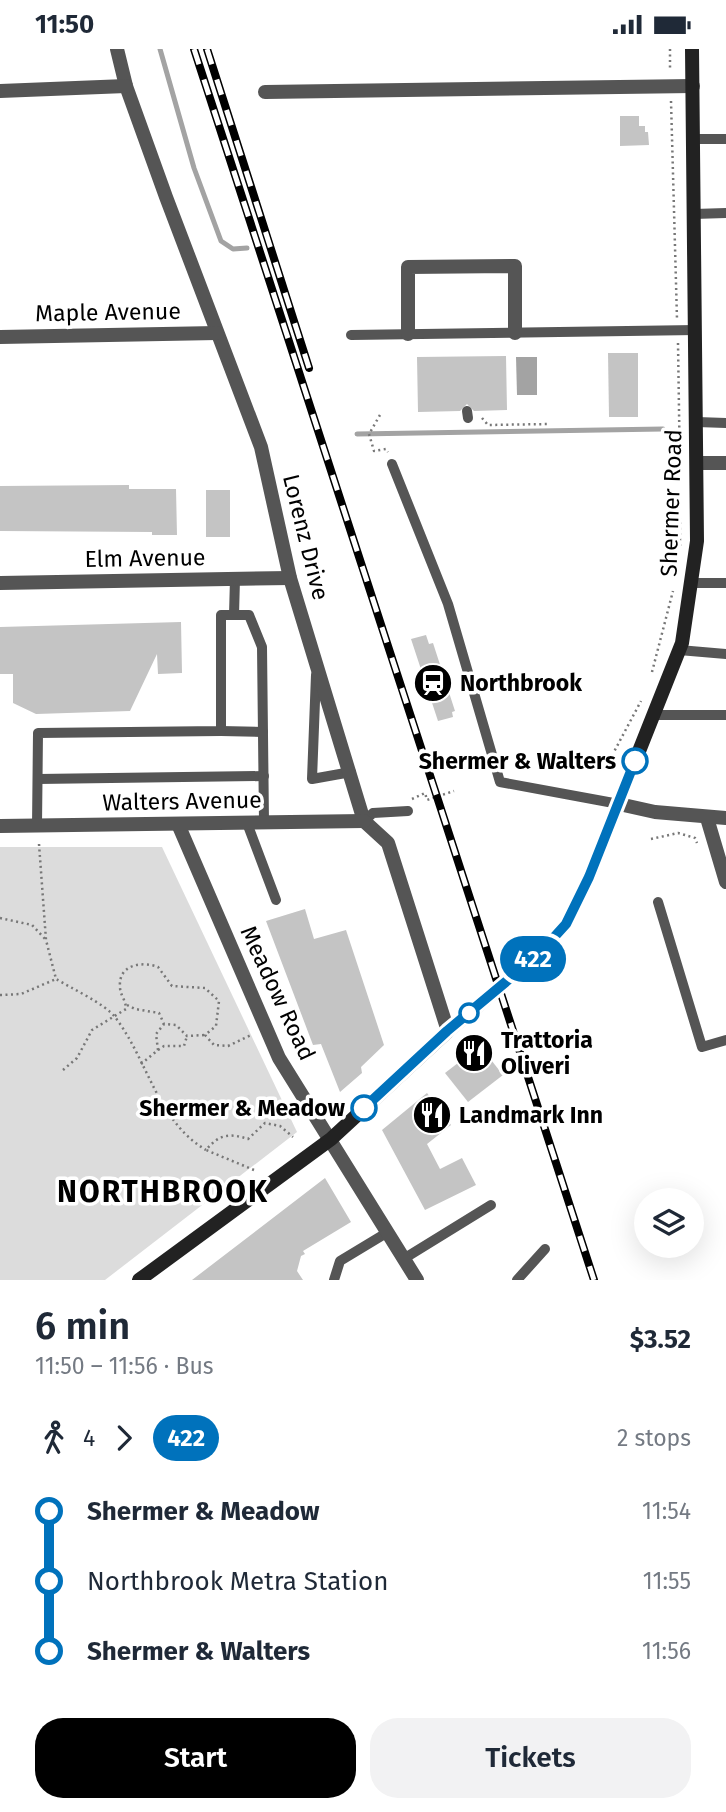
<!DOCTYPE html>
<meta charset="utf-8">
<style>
:root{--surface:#fff;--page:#f2f2f3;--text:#1f2937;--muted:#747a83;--accent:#000}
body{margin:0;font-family:"Fira Sans",sans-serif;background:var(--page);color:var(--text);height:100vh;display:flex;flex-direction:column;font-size:26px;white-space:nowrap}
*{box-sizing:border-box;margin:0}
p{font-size:23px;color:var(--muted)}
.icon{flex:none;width:38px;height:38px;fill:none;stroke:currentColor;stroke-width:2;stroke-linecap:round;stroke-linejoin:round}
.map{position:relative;height:1231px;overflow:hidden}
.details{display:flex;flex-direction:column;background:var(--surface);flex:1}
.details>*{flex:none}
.badge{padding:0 14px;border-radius:23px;font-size:24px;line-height:46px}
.buttons{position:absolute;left:634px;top:1139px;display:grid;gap:14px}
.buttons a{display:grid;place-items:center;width:70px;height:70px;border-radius:50%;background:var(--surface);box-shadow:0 7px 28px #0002;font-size:35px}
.map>.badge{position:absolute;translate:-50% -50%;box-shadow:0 0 0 4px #fff}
.legs{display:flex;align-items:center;gap:10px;height:77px;padding:0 35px;font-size:23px}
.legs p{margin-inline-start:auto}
.overview{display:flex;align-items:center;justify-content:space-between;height:119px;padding:0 35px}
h1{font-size:38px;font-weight:600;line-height:52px}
.primary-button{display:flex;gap:14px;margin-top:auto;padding:14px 35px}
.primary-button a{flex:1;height:80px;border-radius:28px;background:var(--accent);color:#fff;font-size:28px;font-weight:600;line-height:80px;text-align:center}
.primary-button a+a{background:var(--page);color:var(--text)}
ul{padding:0 35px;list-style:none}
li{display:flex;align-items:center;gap:24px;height:70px;font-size:26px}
li i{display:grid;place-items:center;width:10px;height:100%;margin:0 9px;background:currentColor}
li i::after{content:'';width:18px;height:18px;margin:-9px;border:5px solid;border-radius:50%;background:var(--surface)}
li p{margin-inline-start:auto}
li:first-child i{background:linear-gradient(#0000 50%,currentColor 0)}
li:last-child i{background:linear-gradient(currentColor 50%,#0000 0)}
.status{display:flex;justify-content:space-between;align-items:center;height:49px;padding:0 35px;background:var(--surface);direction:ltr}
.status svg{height:19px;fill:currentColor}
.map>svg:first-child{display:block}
.green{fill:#dcdcdc}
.water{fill:#a3a3a3}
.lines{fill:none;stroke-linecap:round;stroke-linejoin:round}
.stream{stroke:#a3a3a3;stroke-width:5}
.building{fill:#c4c4c4}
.path{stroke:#777;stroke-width:2.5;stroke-dasharray:2 3.5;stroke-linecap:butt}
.service{stroke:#555;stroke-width:10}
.minor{stroke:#555;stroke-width:14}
.tertiary{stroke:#555;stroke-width:14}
.secondary{stroke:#222;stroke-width:14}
.rail-casing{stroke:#000;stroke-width:8}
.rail{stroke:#fff;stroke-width:5;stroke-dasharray:16;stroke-linecap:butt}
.line-1-casing{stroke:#fff;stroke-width:16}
.line-1{stroke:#0072bc;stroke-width:10}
.stop-1-dot{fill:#fff;stroke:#0072bc;stroke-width:3.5}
.labels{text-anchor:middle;stroke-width:7;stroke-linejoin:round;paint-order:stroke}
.street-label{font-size:23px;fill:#000;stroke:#fff}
.poi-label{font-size:23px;font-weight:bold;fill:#000;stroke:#fff;text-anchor:start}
.stop-label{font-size:23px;font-weight:bold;fill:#000;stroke:#fff;text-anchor:end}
.district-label{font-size:30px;font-weight:bold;letter-spacing:2px;fill:#000;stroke:#fff}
</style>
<div class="status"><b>11:50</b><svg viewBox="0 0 49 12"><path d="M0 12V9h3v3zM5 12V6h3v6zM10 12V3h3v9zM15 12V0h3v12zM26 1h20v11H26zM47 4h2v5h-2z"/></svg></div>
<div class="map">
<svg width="726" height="1231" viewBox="0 0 726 1231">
<rect width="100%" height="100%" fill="#fff"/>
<polygon class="green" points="0,798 162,798 297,1083 105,1231 0,1231"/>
<polygon class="water" points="516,308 537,308 537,346 517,346"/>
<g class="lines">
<g class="stream">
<polyline points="160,0 194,119 221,192 233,200 247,199"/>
<polyline points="357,385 663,380"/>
</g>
</g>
<g class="building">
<polygon points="620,67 639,67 639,77 645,77 645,83 648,83 649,96 620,97"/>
<polygon points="608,304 638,304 638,368 609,368"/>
<polygon points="506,307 507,361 474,362 467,355 460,362 418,363 417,308"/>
<polygon points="129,436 129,440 176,440 177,486 152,486 152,483 0,482 0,437"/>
<rect x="206" y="441" width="24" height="47"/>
<polygon points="181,573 182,624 158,625 157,605 130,662 36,665 13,654 13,625 0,625 0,578"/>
<polygon points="426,586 429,595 433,594 455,662 452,663 453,668 438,672 411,590"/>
<polygon points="305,860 314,890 346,881 384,996 361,1018 362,1024 340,1043 321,995 313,996 266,872"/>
<polygon points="480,997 503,1026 468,1053 445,1024"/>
<polygon points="427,1044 451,1076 427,1095 440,1120 462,1109 476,1136 425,1161 382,1081"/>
<polygon points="325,1129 351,1173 303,1202 305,1205 301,1207 297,1222 303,1231 192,1231"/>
</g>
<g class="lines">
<g class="path">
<polyline points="670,0 670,21"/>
<polyline points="671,52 677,270"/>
<polyline points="678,294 680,427"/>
<polyline points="380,366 369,385 374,402 386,400 388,403"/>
<polyline points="482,369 488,376 549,375"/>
<polyline points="680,497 680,469"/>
<polyline points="652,623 673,542"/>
<polyline points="607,716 641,652"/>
<polyline points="412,750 425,744 427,751 454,742"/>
<polyline points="651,790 678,784 695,789 697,794"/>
<path d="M39,795L46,891L56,930C71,939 105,955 115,968C148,1011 157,1072 206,1101"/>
<polyline points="0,869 32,876 46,891"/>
<polyline points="0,946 21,945 56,930"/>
<polyline points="127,956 135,960 159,964 164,975 176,976 187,987 205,986"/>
<polyline points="158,1001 164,997 184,997 187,987"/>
<polyline points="141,1015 158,1001 156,985 164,975"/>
<path d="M63,1021L77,1009L92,981L126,960C126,951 120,946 120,938C118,915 143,912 158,918L172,937L205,939L219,952L216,977L205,986L214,996L228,997L251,986"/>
<path d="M254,1121L206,1101C219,1085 230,1084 248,1090L265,1074L280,1077L293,1088"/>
</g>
<g class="service">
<polyline points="694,90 726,90"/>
<polyline points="694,165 726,164"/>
<polyline points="351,286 696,281"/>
<polyline points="467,362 468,369"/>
<polyline points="697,373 726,374"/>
<polyline points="392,415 448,555 500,733 619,755"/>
<polyline points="692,534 726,534"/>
<polyline points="234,566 235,530"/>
<polyline points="679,601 726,605"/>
<polyline points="316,626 312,730 351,723"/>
<polyline points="653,666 726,666"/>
<polyline points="221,682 263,683"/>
<polyline points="38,730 264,727"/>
<polyline points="364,772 373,764 408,762"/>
<polyline points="247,774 276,851"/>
<polyline points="37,777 38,684 221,682 221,566 249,566 262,598 264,773"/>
<polyline points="658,853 702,998 726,991"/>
<polyline points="405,1209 491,1156"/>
<polyline points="334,1231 340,1212 388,1183"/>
<polyline points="517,1231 545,1200"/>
</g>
<g class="minor">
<polyline points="117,0 126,37 166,148 261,398 290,529 364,772 388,794 448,982"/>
<polyline points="0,42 126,37"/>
<polyline points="265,43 693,37"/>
<polyline points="408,285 408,218 515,217 515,284"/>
<polyline points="0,288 217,284"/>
<polyline points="697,414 726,414"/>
<polyline points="0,534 290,529"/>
<polyline points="707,769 726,833"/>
<polyline points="178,775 279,1009 417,1231"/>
</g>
<g class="tertiary">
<polyline points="619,755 655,763 726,769"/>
<polyline points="0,777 364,772"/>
</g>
<polyline class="secondary" points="139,1231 331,1090 448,982 538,906 566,875 589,828 682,594 697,492 692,0"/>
<g class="rail-casing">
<g id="rail">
<polyline points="194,0 594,1231"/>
<polyline points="207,0 309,319"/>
</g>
</g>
<use href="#rail" class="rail"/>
</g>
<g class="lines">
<g class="line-1-casing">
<polyline id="line-1" points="364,1059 447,982 538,906 566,875 589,828 635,712"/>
</g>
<use href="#line-1" class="line-1"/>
</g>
<defs>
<g id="station-disc" transform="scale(2.0125)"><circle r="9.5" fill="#000" stroke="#fff"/><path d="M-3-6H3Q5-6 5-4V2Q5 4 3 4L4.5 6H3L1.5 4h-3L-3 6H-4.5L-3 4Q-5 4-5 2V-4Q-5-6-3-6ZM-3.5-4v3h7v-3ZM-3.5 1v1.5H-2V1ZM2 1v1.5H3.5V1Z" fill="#fff"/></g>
<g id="restaurant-disc" transform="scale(2.0125)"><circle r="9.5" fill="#000" stroke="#fff"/><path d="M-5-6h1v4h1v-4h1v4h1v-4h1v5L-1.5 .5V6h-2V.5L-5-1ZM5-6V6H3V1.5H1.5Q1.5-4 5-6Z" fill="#fff"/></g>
</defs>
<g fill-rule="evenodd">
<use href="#station-disc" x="433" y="634"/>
<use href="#restaurant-disc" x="474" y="1004"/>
<use href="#restaurant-disc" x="432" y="1066"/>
</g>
<g class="stop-1-dot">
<circle cx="635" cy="712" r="12"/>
<circle cx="469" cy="964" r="9"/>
<circle cx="364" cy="1059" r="12"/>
</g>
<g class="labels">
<g class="street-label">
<text transform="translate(108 263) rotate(-1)" y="8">Maple Avenue</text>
<text transform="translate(671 454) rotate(-88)" y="8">Shermer Road</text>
<text transform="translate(306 488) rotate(76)" y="8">Lorenz Drive</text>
<text transform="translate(145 509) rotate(-1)" y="8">Elm Avenue</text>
<text transform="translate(182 752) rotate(-1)" y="8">Walters Avenue</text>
<text transform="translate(278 944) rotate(65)" y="8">Meadow Road</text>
</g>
<g class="poi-label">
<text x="460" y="642">Northbrook</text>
<text x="501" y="999">Trattoria<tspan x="501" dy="26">Oliveri</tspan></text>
<text x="459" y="1074">Landmark Inn</text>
</g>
<g class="stop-label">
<text x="616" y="720">Shermer &amp; Walters</text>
<text x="345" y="1067">Shermer &amp; Meadow</text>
</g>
<g class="district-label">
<text x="163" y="1153">NORTHBROOK</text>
</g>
</g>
</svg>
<div class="buttons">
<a><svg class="icon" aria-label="layers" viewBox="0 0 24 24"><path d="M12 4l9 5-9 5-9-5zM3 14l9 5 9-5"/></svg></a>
</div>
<b class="badge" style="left:533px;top:910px;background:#0072bc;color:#fff">422</b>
</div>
<section class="details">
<div class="overview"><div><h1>6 min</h1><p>11:50 – 11:56 · Bus</p></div><b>$3.52</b></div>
<div class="legs"><svg class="icon" aria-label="walk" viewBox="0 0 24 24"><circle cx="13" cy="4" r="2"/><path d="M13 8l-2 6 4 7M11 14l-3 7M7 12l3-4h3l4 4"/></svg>4<svg class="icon" aria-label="forward" viewBox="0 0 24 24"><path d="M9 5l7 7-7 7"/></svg><b class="badge" style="background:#0072bc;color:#fff">422</b><p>2 stops</p></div>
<ul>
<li><i style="color:#0072bc"></i><b>Shermer &amp; Meadow</b><p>11:54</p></li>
<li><i style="color:#0072bc"></i><span>Northbrook Metra Station</span><p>11:55</p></li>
<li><i style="color:#0072bc"></i><b>Shermer &amp; Walters</b><p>11:56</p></li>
</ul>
<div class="primary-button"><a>Start</a><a>Tickets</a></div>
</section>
